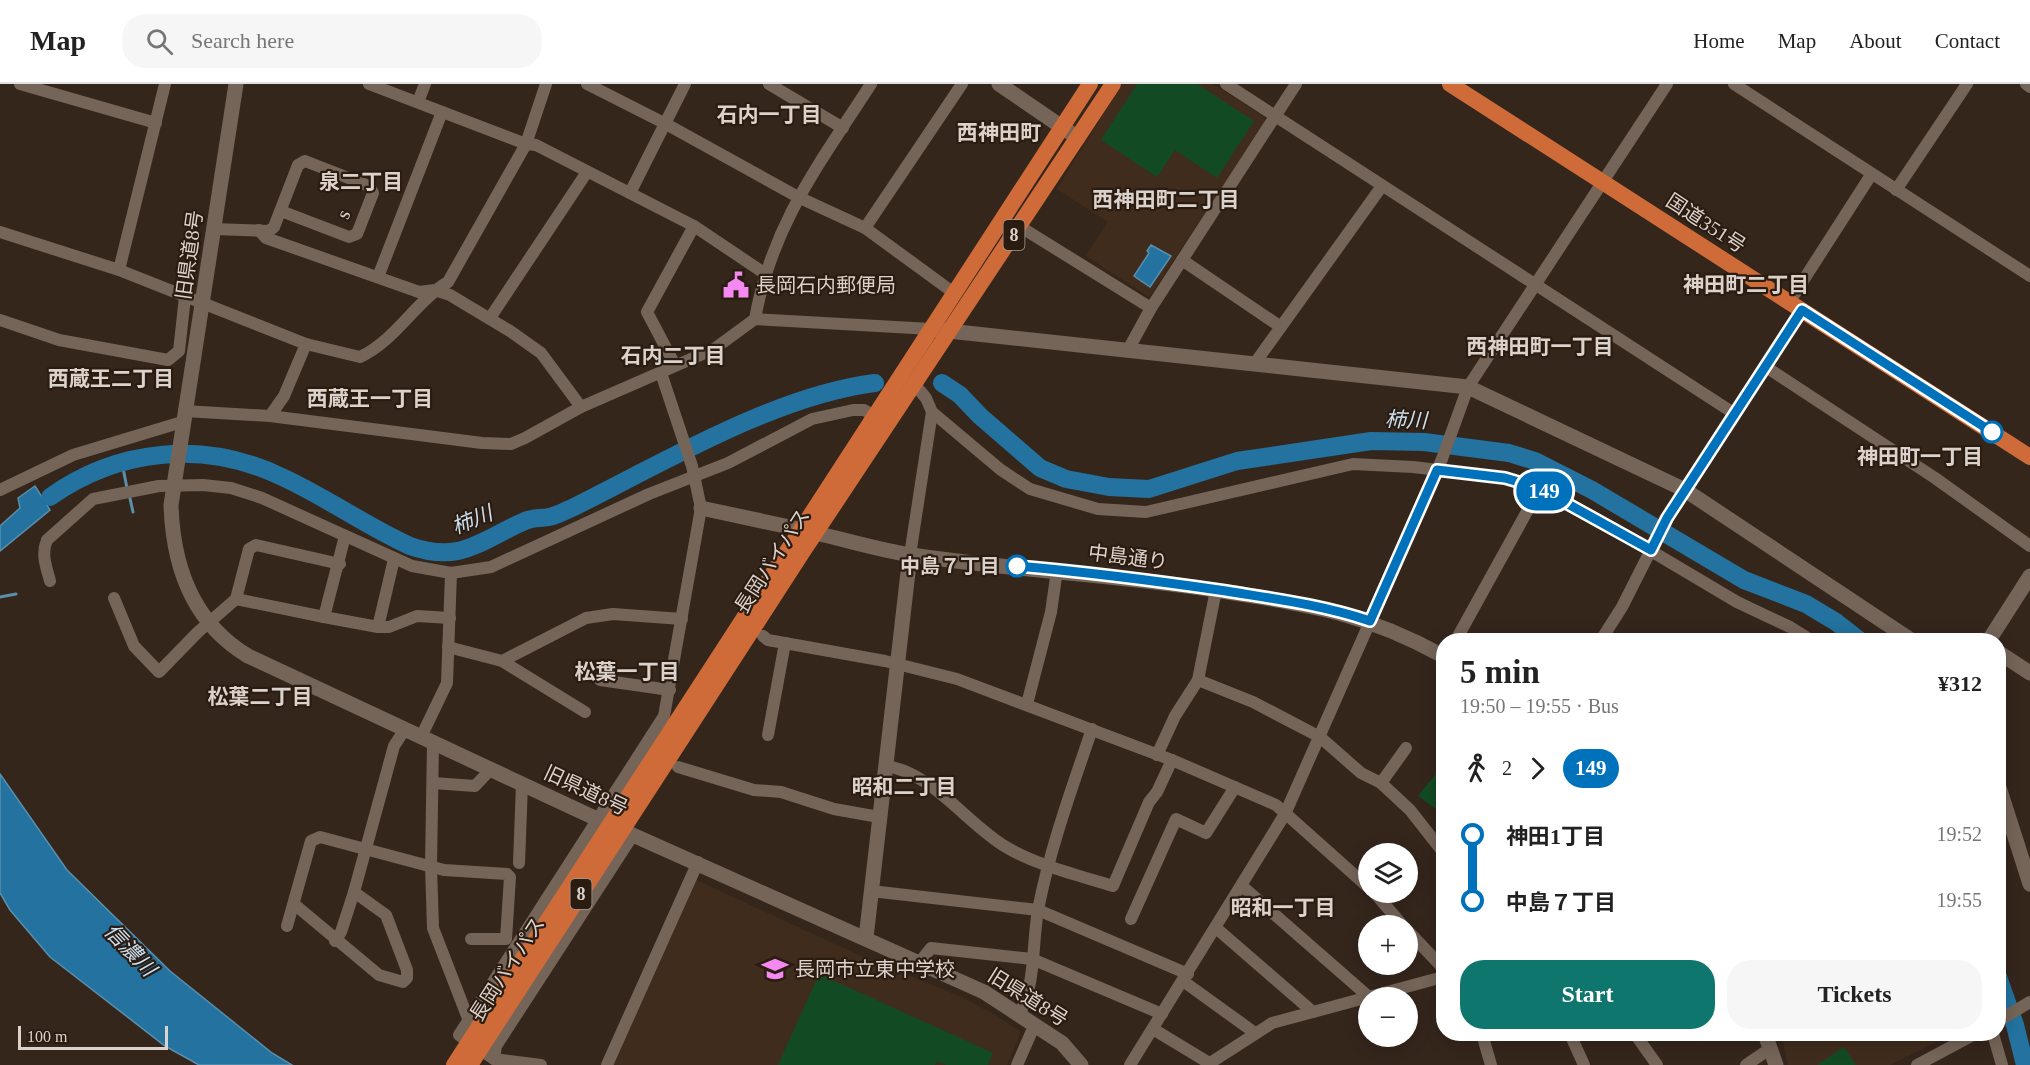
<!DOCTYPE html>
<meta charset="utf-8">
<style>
:root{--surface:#fff;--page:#f6f6f6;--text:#222;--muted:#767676;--line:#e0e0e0;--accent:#0f766e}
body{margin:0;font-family:"Times New Roman","Noto Sans JP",serif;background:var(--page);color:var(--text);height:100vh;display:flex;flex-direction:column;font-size:22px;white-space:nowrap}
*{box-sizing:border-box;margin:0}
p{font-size:20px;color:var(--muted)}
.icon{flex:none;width:33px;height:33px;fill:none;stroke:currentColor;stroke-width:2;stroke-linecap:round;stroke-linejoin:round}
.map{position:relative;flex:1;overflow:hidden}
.panel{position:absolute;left:1436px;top:549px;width:570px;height:408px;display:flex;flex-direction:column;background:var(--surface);border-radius:24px;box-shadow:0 3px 15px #0003}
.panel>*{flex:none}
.badge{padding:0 12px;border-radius:20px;font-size:21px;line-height:39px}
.controls{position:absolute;left:1358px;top:759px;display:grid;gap:12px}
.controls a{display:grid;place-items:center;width:60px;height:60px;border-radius:50%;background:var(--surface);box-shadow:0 3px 15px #0003;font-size:30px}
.scale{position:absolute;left:18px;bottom:15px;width:150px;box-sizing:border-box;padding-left:6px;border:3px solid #dcd2cc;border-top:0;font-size:16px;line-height:21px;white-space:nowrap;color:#dcd2cc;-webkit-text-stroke:4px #2b1c12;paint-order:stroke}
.map>.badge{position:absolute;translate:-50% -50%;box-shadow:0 0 0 3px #fff}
.legs{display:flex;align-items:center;gap:9px;height:66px;padding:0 24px;font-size:20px}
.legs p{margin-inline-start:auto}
.overview{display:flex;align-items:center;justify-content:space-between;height:102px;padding:0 24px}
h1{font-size:33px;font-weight:600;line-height:45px}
.primary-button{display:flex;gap:12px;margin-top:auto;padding:12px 24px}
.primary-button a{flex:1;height:69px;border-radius:24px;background:var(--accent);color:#fff;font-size:24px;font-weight:600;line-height:69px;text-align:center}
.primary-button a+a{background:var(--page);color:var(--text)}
ul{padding:0 24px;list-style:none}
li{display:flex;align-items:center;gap:21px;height:66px;font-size:22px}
li i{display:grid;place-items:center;width:9px;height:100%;margin:0 8px;background:currentColor}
li i::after{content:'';width:15px;height:15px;margin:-8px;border:4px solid;border-radius:50%;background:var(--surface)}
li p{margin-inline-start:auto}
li:first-child i{background:linear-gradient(#0000 50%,currentColor 0)}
li:last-child i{background:linear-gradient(currentColor 50%,#0000 0)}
header{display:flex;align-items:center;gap:36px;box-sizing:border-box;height:84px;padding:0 30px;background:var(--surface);border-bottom:2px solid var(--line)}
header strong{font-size:28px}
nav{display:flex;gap:33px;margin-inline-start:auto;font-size:21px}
.search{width:420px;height:54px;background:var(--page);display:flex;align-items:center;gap:15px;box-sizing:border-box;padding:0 21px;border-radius:24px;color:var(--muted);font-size:22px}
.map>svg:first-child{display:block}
.built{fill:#402c1d}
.green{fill:#124b23}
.water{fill:#23729f;stroke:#5a8fac;stroke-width:1.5}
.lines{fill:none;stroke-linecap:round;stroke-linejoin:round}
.stream{stroke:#5a8fac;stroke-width:3}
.river{stroke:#23729f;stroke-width:18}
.minor{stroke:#756458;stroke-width:12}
.tertiary{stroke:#756458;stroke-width:15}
.trunk{stroke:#ce6b38;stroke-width:16}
.line-1-casing{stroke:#fff;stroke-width:14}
.line-1{stroke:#0072bc;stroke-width:9}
.stop-1-dot{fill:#fff;stroke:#0072bc;stroke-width:3}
.labels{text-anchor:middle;stroke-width:4.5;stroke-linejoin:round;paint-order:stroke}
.shield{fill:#2b1c12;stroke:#a79b94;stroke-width:1.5}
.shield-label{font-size:18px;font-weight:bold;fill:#dcd2cc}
.street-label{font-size:20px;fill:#dcd2cc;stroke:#2b1c12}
.poi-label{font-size:20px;fill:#dcd2cc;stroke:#2b1c12;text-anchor:start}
.stop-label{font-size:20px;font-weight:bold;fill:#dcd2cc;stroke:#2b1c12;text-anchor:end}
.neighbourhood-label{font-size:21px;font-weight:bold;fill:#dcd2cc;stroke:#2b1c12}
.water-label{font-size:21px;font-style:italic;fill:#cae0f0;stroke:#2b1c12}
</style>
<header>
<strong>Map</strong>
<div class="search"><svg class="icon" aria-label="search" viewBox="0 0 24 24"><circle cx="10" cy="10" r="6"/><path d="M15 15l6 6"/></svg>Search here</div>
<nav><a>Home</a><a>Map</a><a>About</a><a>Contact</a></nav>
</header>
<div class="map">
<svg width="2030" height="981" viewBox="0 0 2030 981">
<rect width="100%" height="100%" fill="#35261c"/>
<g class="built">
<polygon points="1122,0 1213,0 1264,33 1265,39 1149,213 1086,172 1108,138 1057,105"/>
<polygon points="696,796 861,872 959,912 997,932 1021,948 1007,981 614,981"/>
<polygon points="1781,950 1953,950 1890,981 1788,981"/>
</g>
<g class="green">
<polygon points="1137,0 1197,0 1254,37 1217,94 1175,66 1157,93 1101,56"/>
<polygon points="1443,681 1443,730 1418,712"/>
<polygon points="819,890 993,969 988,981 946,981 937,977 935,981 778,981"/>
<polygon points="1844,963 1856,981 1817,981"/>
</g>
<g class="water">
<polygon points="1151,161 1171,172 1150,203 1134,192 1149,169 1147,167"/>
<polygon points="35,402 50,426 0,467 0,442 20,424 18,414"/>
<polygon points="0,690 67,786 170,887 272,969 292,981 199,981 165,962 50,873 10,826 0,809"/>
</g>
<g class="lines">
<g class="stream">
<polyline points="122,379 127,404"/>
<polyline points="129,410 133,428"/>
<polyline points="0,513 16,510"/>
</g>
<g class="river">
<polyline points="942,299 960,311 980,332 1040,384 1066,395 1109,403 1149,405 1237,377 1371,357 1424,358 1509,369 1535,377 1592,406 1744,496 1806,520 1836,538 1859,556"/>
<path d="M50,413C119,364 205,356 282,393C326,413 366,442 410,462C461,480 481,456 525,437C533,433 544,435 553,432C560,430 567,426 574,423C664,378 777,311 875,299"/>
<polyline points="1998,893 2015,941 2025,981"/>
</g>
<g class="minor">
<polyline points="20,0 156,39"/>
<polyline points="369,0 526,60 536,61 694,142 764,189"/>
<polyline points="587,0 666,40 798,113 865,144 954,209"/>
<polyline points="769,0 843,44"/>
<polyline points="1226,0 1735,330"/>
<polyline points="1734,0 2030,192"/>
<polyline points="2026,0 2030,3"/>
<polyline points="418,18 425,0"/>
<polyline points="1896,106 1967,0"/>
<polyline points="630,109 685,0"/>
<polyline points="1019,142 1151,224"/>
<polyline points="865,144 962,0"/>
<polyline points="214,145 269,147 274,143 298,81 305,77 369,102 373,109 357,150 349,153 281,127"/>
<polyline points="259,146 266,154 419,208 435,206 450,211 510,247 541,269 581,323"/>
<path d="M0,148L119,186L306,260L360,273C395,257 416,217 448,198L526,60L546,0"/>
<polyline points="1182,176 1281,243"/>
<polyline points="119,186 165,0"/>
<polyline points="378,193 442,28"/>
<polyline points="1790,217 1871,91"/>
<polyline points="490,234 587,88"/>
<polyline points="755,235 931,245"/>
<polyline points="0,236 59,256 168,276 179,267 185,213"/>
<polyline points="1128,266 1151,224 1296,0"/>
<polyline points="1255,279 1382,102"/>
<polyline points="675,281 647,228 694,142"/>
<polyline points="1766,283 1935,394 2030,462"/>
<polyline points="915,301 926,314 932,328 1001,386 1030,405 1098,425 1146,428 1353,380 1413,383 1505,394 1521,398 1540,404 1614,445 1737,518 1790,543 1811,556"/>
<path d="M184,327L270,332L482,359L511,360L525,354L581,323L714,265L755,235C772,140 820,79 871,0"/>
<polyline points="270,332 284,312 306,260"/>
<polyline points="0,406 73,371 182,338"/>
<polyline points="910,471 932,328"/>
<path d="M50,497C46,482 41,470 47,456L93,415L159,402L203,401L231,404L262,414L412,482L451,489L491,483L649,410L728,379L812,335L853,326H864L873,331"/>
<polyline points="114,514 134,562 159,588 198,548 236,515 249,465 256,461 340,480"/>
<polyline points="236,515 324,533 345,452"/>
<polyline points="324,533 378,543 389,543 417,532 450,534"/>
<polyline points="378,543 394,475"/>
<polyline points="763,552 768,556 885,577 957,595 1172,676 1276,721 1368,803"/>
<polyline points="1456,556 1540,404"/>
<polyline points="1601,556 1622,523 1667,434 1802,226"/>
<polyline points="448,563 502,577 586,534 613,530 682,535"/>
<polyline points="502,577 585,628"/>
<polyline points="600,596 670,606"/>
<polyline points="1198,596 1253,618 1320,653 1361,689 1381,699 1410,726 1443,768"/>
<polyline points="1027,620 1051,528 1057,486"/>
<polyline points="768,651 785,559"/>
<polyline points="421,653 447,599 451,489"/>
<polyline points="433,659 431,782 433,844 469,937"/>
<polyline points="1157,671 1175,632 1198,596 1216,506"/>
<path d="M885,682C931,687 967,740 1006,763C1038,782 1078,791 1113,802L1149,718L1157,708L1172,676"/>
<polyline points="678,683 754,706 781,708 834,725 879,733"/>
<polyline points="433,699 475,702 491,685"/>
<polyline points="1381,699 1406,664"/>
<polyline points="519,779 522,700"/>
<polyline points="1242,802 1369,913"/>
<polyline points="871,807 1038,826 1188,890"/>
<polyline points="1374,808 1403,842"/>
<polyline points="294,820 379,891 403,898 407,894 407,886 386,831 354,808"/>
<polyline points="1131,835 1176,735 1206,749 1235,703"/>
<polyline points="287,842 311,757 320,753 444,786 507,790 510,793 506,855 471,855"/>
<polyline points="1216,844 1313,928"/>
<polyline points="1407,846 1443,884"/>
<polyline points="335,857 341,848 354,808 394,662 405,645"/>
<polyline points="919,879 931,864 1032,875 1162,930"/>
<polyline points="1183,897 1255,949"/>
<path d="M1020,929C1036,898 1032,860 1038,826C1050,764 1072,704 1092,645"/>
<polyline points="1998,937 2030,918"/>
<polyline points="1153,945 1209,979"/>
<polyline points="1482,950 1491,981"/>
<polyline points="1570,950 1584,981"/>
<polyline points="1635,950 1657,981"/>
<polyline points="1993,950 2002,981"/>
<polyline points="494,975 496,962 633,751"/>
<polyline points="541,981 494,975 459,951 664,632 701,424 692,382 661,289"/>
<polyline points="607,981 698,778"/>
<polyline points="1017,981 1035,940"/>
<polyline points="1130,981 1285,730 1442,375 1468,303 1667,0"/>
<polyline points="1207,981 1272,939 1443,893"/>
<polyline points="1746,981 1771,964"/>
<polyline points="1917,981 1975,950"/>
</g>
<g class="tertiary">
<path d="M236,0L171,421C173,483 193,539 248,572L597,735L984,908L1062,959L1081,981"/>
<polyline points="999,0 1078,54"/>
<polyline points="939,246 1468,303 1685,406 1911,556"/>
<polyline points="701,424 799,445"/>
<path d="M815,449C847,456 879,466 912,471C1017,487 1122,491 1228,508C1312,521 1367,530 1443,572"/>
<polyline points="1989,556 2030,492"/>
<polyline points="1998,568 2030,589"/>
<polyline points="1998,700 2030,800"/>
<polyline points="866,854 910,471"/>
<polyline points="1765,950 1776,981"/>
</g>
<g class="trunk">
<polyline points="1450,0 2030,373"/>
<polyline points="454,981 1090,0"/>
<polyline points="470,981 802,469 1113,0"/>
</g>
</g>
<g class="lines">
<g class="line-1-casing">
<path id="line-1" d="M1017,482C1087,488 1157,497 1226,507C1275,515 1323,521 1370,537L1437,386L1505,394L1539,404L1651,466L1667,434L1802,226L1992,348"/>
</g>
<use href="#line-1" class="line-1"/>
</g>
<defs>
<g id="civic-bare" transform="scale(2.07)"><path d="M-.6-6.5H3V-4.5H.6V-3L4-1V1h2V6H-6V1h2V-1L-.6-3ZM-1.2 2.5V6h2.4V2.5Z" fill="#f489f1" stroke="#2b1c12" stroke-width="2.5" paint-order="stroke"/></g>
<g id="school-bare" transform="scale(2.07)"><path d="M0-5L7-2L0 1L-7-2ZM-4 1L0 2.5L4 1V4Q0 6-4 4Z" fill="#f489f1" stroke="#2b1c12" stroke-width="2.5" paint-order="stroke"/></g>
</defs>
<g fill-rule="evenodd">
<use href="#civic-bare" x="736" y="201"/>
<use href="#school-bare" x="775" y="885"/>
</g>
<g class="stop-1-dot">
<circle cx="1992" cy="348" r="10"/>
<circle cx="1017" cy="482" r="10"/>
</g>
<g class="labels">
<g class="shield">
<rect x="1003.5" y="136" width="21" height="30" rx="4.5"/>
<rect x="570.5" y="795" width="21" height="30" rx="4.5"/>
</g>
<g class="shield-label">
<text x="1014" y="157">8</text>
<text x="581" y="816">8</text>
</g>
<g class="street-label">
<text transform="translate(343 130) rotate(-66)" y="7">s</text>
<text transform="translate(1706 139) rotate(33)" y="7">国道351号</text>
<text transform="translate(189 171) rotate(-82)" y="7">旧県道8号</text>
<text transform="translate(1128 473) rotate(7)" y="7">中島通り</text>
<text transform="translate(772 477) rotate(-57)" y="7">長岡バイパス</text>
<text transform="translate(586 706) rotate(25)" y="7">旧県道8号</text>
<text transform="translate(507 885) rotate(-57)" y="7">長岡バイパス</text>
<text transform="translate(1028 913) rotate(32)" y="7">旧県道8号</text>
</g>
<g class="poi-label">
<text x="756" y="208">長岡石内郵便局</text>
<text x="795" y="892">長岡市立東中学校</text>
</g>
<g class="stop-label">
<text x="1000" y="489">中島７丁目</text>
</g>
<g class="neighbourhood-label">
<text x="769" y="38">石内一丁目</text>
<text x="999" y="56">西神田町</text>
<text x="361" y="105">泉二丁目</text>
<text x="1166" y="123">西神田町二丁目</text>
<text x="1746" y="208">神田町二丁目</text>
<text x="1540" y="270">西神田町一丁目</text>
<text x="673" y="279">石内二丁目</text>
<text x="111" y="302">西蔵王二丁目</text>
<text x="370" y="322">西蔵王一丁目</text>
<text x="1920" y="380">神田町一丁目</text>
<text x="627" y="595">松葉一丁目</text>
<text x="260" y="620">松葉二丁目</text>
<text x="904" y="710">昭和二丁目</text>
<text x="1283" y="831">昭和一丁目</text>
</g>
<g class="water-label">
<text transform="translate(1406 336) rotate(2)" y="7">柿川</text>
<text transform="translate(472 436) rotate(-22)" y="7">柿川</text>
<text transform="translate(130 866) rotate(46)" y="7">信濃川</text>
</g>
</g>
</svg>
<div class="controls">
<a><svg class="icon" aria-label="layers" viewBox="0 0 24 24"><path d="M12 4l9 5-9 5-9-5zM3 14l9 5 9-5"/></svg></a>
<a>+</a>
<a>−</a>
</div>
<div class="scale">100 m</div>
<b class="badge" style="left:1544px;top:407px;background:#0072bc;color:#fff">149</b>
<section class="panel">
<div class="overview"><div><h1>5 min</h1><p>19:50 – 19:55 · Bus</p></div><b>¥312</b></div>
<div class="legs"><svg class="icon" aria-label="walk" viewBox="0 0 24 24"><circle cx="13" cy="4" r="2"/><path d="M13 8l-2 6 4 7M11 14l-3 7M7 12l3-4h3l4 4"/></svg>2<svg class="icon" aria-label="forward" viewBox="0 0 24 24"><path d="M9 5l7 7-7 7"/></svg><b class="badge" style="background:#0072bc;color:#fff">149</b></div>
<ul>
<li><i style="color:#0072bc"></i><b>神田1丁目</b><p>19:52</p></li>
<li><i style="color:#0072bc"></i><b>中島７丁目</b><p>19:55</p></li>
</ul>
<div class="primary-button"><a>Start</a><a>Tickets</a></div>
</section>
</div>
